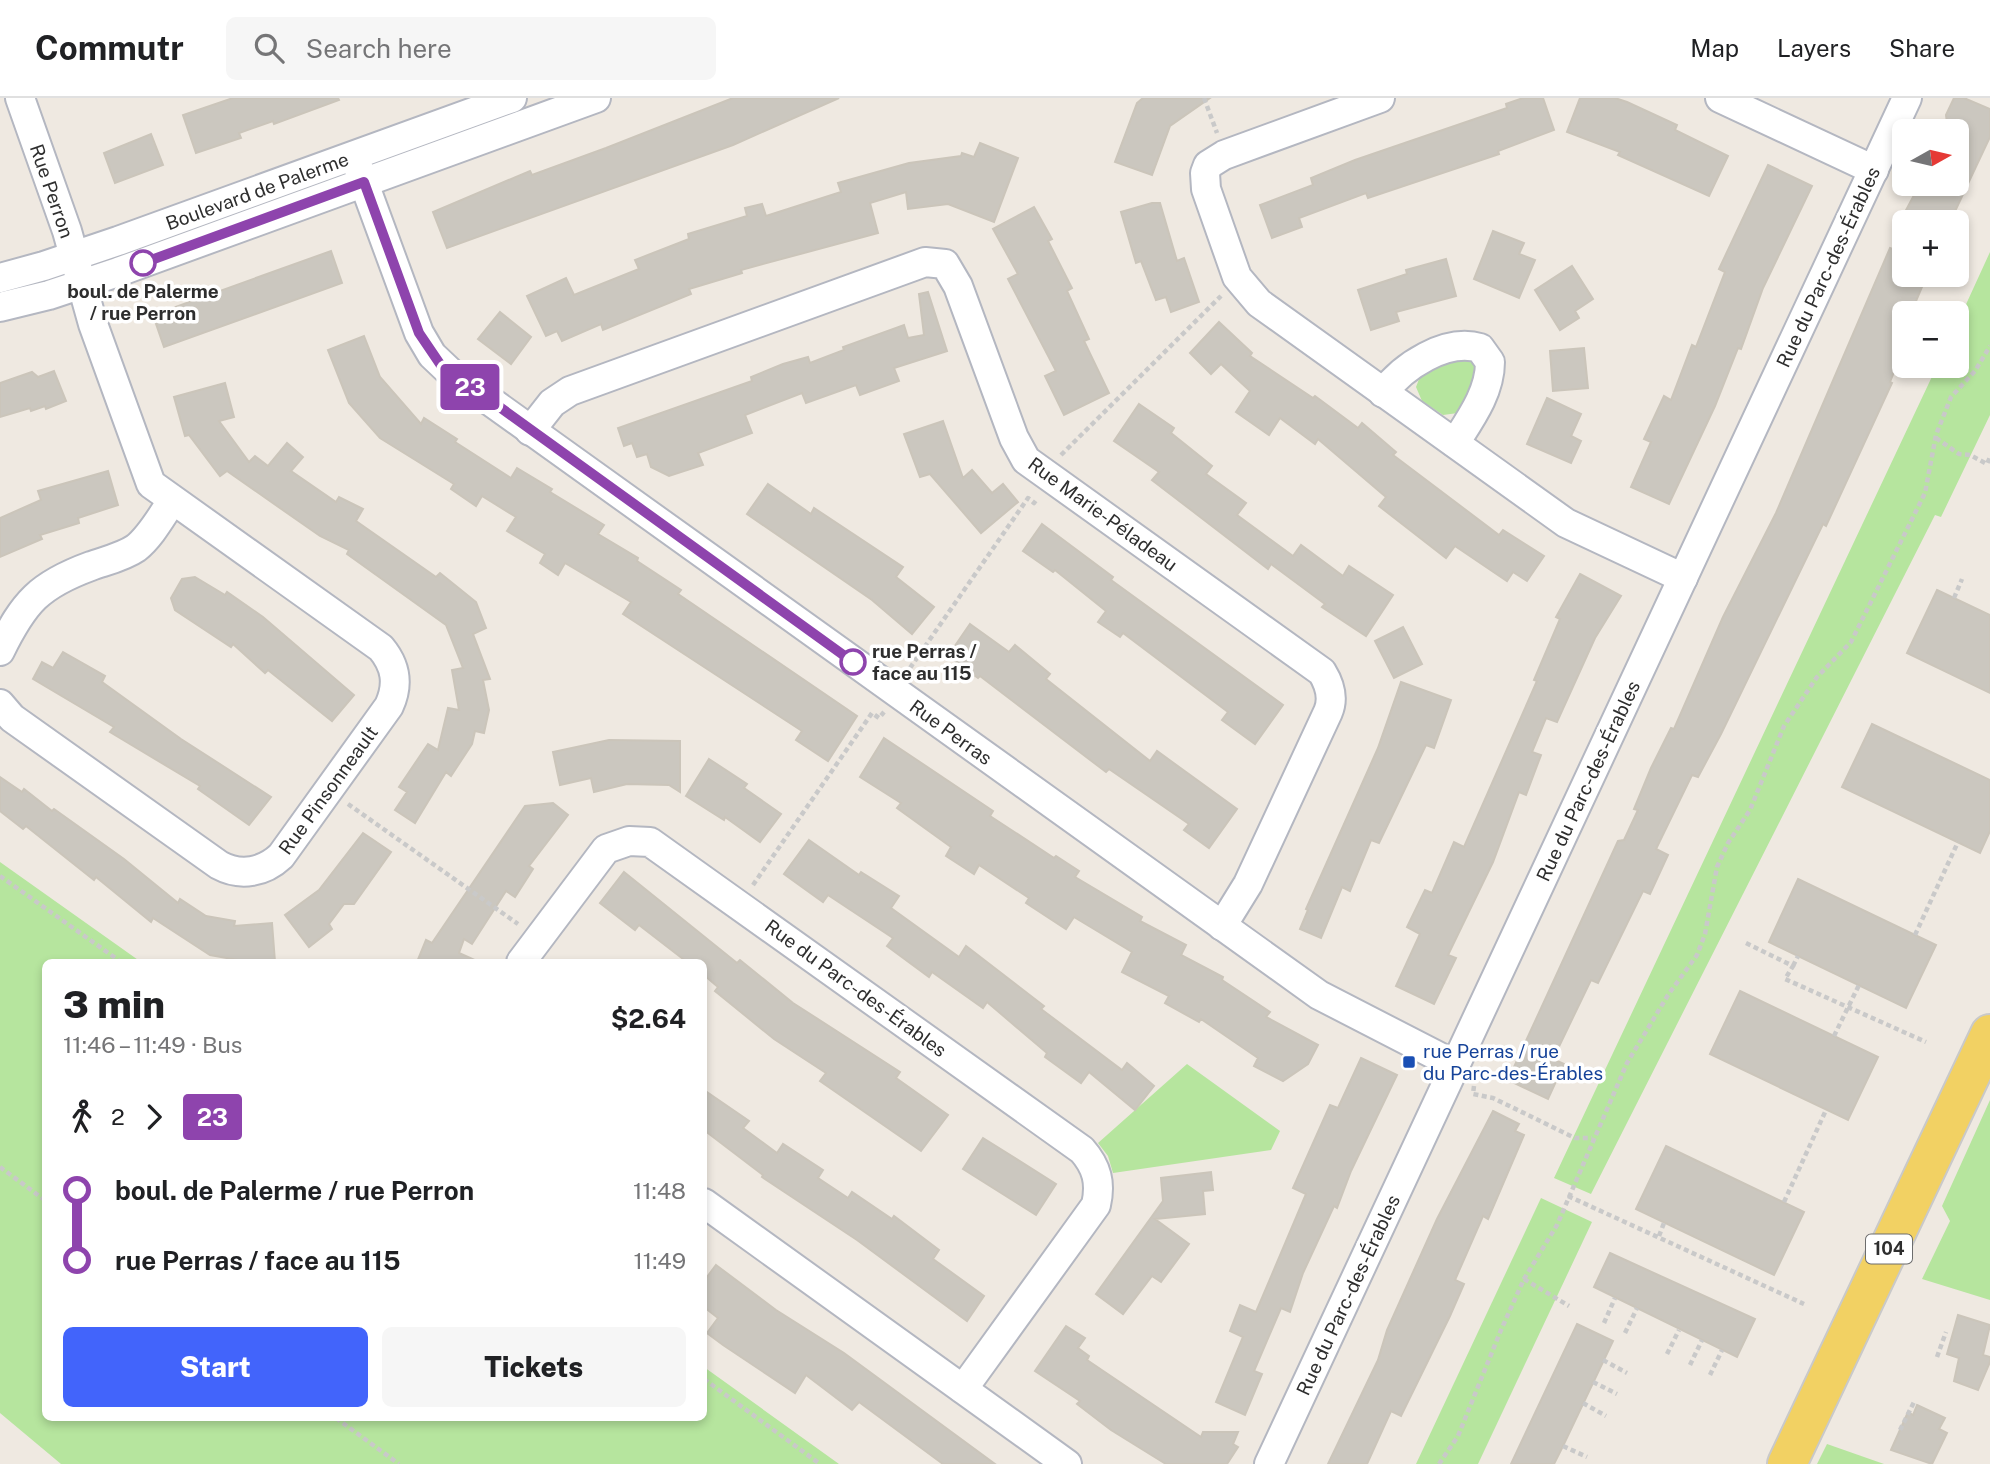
<!DOCTYPE html>
<meta charset="utf-8">
<style>
:root{--surface:#fff;--page:#f6f6f6;--text:#202124;--muted:#757577;--line:#e0e0e0;--accent:#4264fb}
body{margin:0;font-family:"Public Sans",sans-serif;background:var(--page);color:var(--text);height:100vh;display:flex;flex-direction:column;font-size:26px;white-space:nowrap}
*{box-sizing:border-box;margin:0}
p{font-size:23px;color:var(--muted)}
.icon{flex:none;width:38px;height:38px;fill:none;stroke:currentColor;stroke-width:2;stroke-linecap:round;stroke-linejoin:round}
.map{position:relative;flex:1;overflow:hidden}
.side{position:absolute;left:42px;top:861px;width:665px;height:462px;display:flex;flex-direction:column;background:var(--surface);border-radius:10px;box-shadow:0 4px 10px #0003}
.side>*{flex:none}
.badge{padding:0 14px;border-radius:5px;font-size:24px;line-height:46px}
.needle{width:46px;rotate:82deg}
.fabs{position:absolute;left:1892px;top:21px;display:grid;gap:14px}
.fabs a{display:grid;place-items:center;width:77px;height:77px;border-radius:10px;background:var(--surface);box-shadow:0 4px 10px #0003;font-size:35px}
.map>.badge{position:absolute;translate:-50% -50%;box-shadow:0 0 0 4px #fff}
.legs{display:flex;align-items:center;gap:10px;height:77px;padding:0 21px;font-size:23px}
.legs p{margin-inline-start:auto}
.head{display:flex;align-items:center;justify-content:space-between;height:119px;padding:0 21px}
h1{font-size:38px;font-weight:800;line-height:52px}
.button{display:flex;gap:14px;margin-top:auto;padding:14px 21px}
.button a{flex:1;height:80px;border-radius:10px;background:var(--accent);color:#fff;font-size:28px;font-weight:800;line-height:80px;text-align:center}
.button a+a{background:var(--page);color:var(--text)}
ul{padding:0 21px;list-style:none}
li{display:flex;align-items:center;gap:24px;height:70px;font-size:26px}
li i{display:grid;place-items:center;width:10px;height:100%;margin:0 9px;background:currentColor}
li i::after{content:'';width:18px;height:18px;margin:-9px;border:5px solid;border-radius:50%;background:var(--surface)}
li p{margin-inline-start:auto}
li:first-child i{background:linear-gradient(#0000 50%,currentColor 0)}
li:last-child i{background:linear-gradient(currentColor 50%,#0000 0)}
header{display:flex;align-items:center;gap:42px;box-sizing:border-box;height:98px;padding:0 35px;background:var(--surface);border-bottom:2px solid var(--line)}
header strong{font-size:33px}
nav{display:flex;gap:38px;margin-inline-start:auto;font-size:24px}
.search{width:490px;height:63px;background:var(--page);display:flex;align-items:center;gap:18px;box-sizing:border-box;padding:0 24px;border-radius:10px;color:var(--muted);font-size:26px}
.map>svg:first-child{display:block}
.green{fill:#b6e59e}
.building{fill:#cbc7bf;stroke:#cbc5ba;stroke-width:2}
.lines{fill:none;stroke-linecap:round;stroke-linejoin:round}
.street-casing{stroke:#b4b7c1;stroke-width:32}
.primary-casing{stroke:#c9c9c9;stroke-width:42}
.path{stroke:#c9c9c9;stroke-width:4.5;stroke-dasharray:5 3.5;stroke-linecap:butt}
.street{stroke:#fff;stroke-width:28}
.primary{stroke:#f2d163;stroke-width:38}
.line-1-casing{stroke:#fff;stroke-width:16}
.line-1{stroke:#8e44ad;stroke-width:10}
.stop-1-dot{fill:#fff;stroke:#8e44ad;stroke-width:3.5}
.transit-dot{fill:#1a4fb4;stroke:#fff;stroke-width:2.5}
.labels{text-anchor:middle;stroke-width:7;stroke-linejoin:round;paint-order:stroke}
.shield{fill:#fff;stroke:#6d6d6d;stroke-width:2}
.shield-label{font-size:18px;font-weight:bold;fill:#2e2e2e}
.street-label{font-size:19px;fill:#2e2e2e;stroke:#fff}
.stop-label{font-size:19px;font-weight:bold;fill:#2e2e2e;stroke:#fff}
.transit-label{font-size:19px;fill:#164399;stroke:#fff;text-anchor:start}
</style>
<header>
<strong>Commutr</strong>
<div class="search"><svg class="icon" aria-label="search" viewBox="0 0 24 24"><circle cx="10" cy="10" r="6"/><path d="M15 15l6 6"/></svg>Search here</div>
<nav><a>Map</a><a>Layers</a><a>Share</a></nav>
</header>
<div class="map">
<svg width="1990" height="1366" viewBox="0 0 1990 1366">
<rect width="100%" height="100%" fill="#efe9e1"/>
<g class="green">
<polygon points="1990,154 1990,317 1941,419 1935,417 1591,1096 1554,1080 1937,268 1956,268 1957,226"/>
<path d="M1469,261C1486,278 1468,298 1458,315L1443,317L1422,303L1416,289L1421,276L1449,263Z"/>
<polygon points="0,764 141,864 46,864 46,1320 704,1320 704,1269 839,1366 61,1366 0,1315"/>
<polygon points="1187,966 1280,1033 1271,1052 1113,1075 1108,1058 1098,1045"/>
<polygon points="1990,1002 1990,1202 1922,1181 1950,1123 1942,1108"/>
<polygon points="1541,1100 1592,1124 1478,1366 1416,1366"/>
<polygon points="1827,1346 1884,1366 1817,1366"/>
</g>
<g class="building">
<polygon points="233,0 338,0 339,2 274,26 273,23 239,35 241,40 196,55 183,17"/>
<polygon points="733,0 839,0 733,47 447,150 433,114 530,73 532,77 606,50"/>
<polygon points="1143,0 1210,0 1170,28 1152,77 1115,64 1137,5"/>
<polygon points="1523,0 1543,0 1554,32 1498,53 1499,56 1368,100 1366,95 1299,120 1302,129 1272,140 1260,107 1313,87 1311,80 1355,62 1507,10 1506,6"/>
<polygon points="1580,0 1615,0 1627,4 1677,27 1675,32 1728,58 1709,98 1618,57 1620,54 1567,34"/>
<polygon points="1954,0 1964,0 1990,11 1990,39 1950,124 1907,124 1909,119 1904,116 1920,86 1956,86 1956,33 1948,33 1946,17"/>
<polygon points="151,36 163,67 115,85 104,55"/>
<polygon points="980,45 1018,60 994,124 948,106 908,111 906,94 870,105 878,135 741,172 742,175 689,191 691,196 603,232 601,226 562,243 557,233 546,238 527,198 566,180 574,197 639,171 635,162 689,141 688,136 747,118 745,110 762,106 766,118 841,94 838,85 909,65 961,58 962,55 974,59"/>
<polygon points="1768,67 1812,88 1763,190 1741,251 1738,250 1715,308 1669,406 1631,389 1651,344 1644,341 1664,298 1671,302 1692,247 1696,249 1725,174 1719,171"/>
<polygon points="1152,105 1160,105 1177,163 1184,160 1199,204 1171,214 1166,199 1156,202 1141,163 1136,165 1121,114"/>
<polygon points="1034,109 1052,141 1048,143 1072,190 1067,193 1089,241 1084,243 1109,295 1064,317 1045,278 1056,273 1008,181 1018,176 993,131"/>
<polygon points="1493,133 1524,145 1519,156 1535,162 1519,200 1474,181"/>
<polygon points="1890,150 1904,156 1904,177 1927,177 1911,215 1904,215 1904,249 1890,284 1892,285 1826,428 1823,426 1721,636 1698,679 1692,677 1656,751 1668,757 1650,796 1643,793 1598,885 1591,882 1553,961 1564,966 1548,1001 1508,982 1618,743 1624,742 1638,712 1634,711 1651,670 1671,630 1674,631 1723,519 1776,415"/>
<polygon points="331,153 342,185 164,249 153,217"/>
<polygon points="1446,161 1456,198 1396,214 1399,223 1371,232 1358,192 1407,176 1406,172"/>
<polygon points="1572,168 1593,201 1575,213 1579,220 1560,232 1535,192"/>
<polygon points="928,194 947,253 894,270 899,283 860,297 856,287 806,305 802,295 745,317 752,335 698,355 703,367 669,378 651,369 647,356 637,359 632,345 624,348 618,330 752,283 751,279 783,266 808,259 810,265 844,252 843,249 904,227 908,240 924,237 919,196"/>
<polygon points="500,214 531,239 511,266 478,241"/>
<polygon points="1219,224 1252,255 1250,258 1313,300 1315,298 1358,330 1362,325 1396,354 1393,357 1499,437 1503,432 1544,458 1527,483 1513,474 1507,483 1455,448 1446,460 1379,408 1386,399 1318,341 1315,346 1280,320 1269,337 1236,314 1250,293 1221,266 1211,276 1190,255"/>
<polygon points="364,238 380,279 421,326 424,320 457,341 455,344 511,380 517,370 552,391 550,394 604,427 598,436 638,460 637,463 681,492 678,496 857,618 828,663 796,642 802,633 623,516 631,504 565,465 558,477 540,465 545,456 507,433 516,419 482,398 476,408 451,391 454,386 380,340 349,305 328,252"/>
<polygon points="1584,250 1588,290 1553,293 1550,253"/>
<polygon points="54,273 66,303 46,311 45,308 31,313 30,310 0,319 0,285 32,274 38,279"/>
<polygon points="225,285 234,319 219,323 249,364 255,358 268,368 287,345 303,359 291,373 336,404 339,399 363,411 356,423 436,479 440,475 476,504 486,530 473,536 490,581 483,582 489,612 484,635 475,633 472,646 451,678 446,674 415,725 395,712 407,694 399,689 428,646 438,652 448,610 459,612 452,572 463,570 446,527 347,456 349,452 320,438 227,373 220,378 189,337 185,338 174,299"/>
<polygon points="1547,300 1581,316 1571,338 1581,343 1571,365 1527,346"/>
<polygon points="1139,306 1174,330 1171,335 1212,368 1206,376 1246,405 1237,417 1293,458 1301,447 1343,478 1349,468 1393,497 1366,538 1322,509 1325,506 1271,466 1268,471 1152,382 1159,374 1114,343"/>
<polygon points="943,323 963,380 972,372 992,395 1003,386 1018,404 981,435 930,376 920,379 904,336"/>
<polygon points="108,373 118,407 78,420 79,425 40,437 42,441 0,459 0,420 41,402 38,393"/>
<polygon points="768,386 811,416 814,410 903,469 896,479 934,509 912,536 872,502 747,416"/>
<polygon points="1042,426 1113,479 1111,482 1283,607 1255,646 1222,622 1228,614 1123,535 1120,539 1098,524 1106,513 1055,472 1053,474 1023,453"/>
<polygon points="1580,476 1621,498 1595,540 1557,624 1546,620 1532,654 1541,657 1526,697 1519,694 1493,764 1448,857 1456,860 1434,906 1396,888 1420,836 1407,829 1425,792 1432,795 1454,744 1464,749 1537,583 1534,582 1560,521 1556,519"/>
<polygon points="195,479 225,497 227,494 263,519 354,597 332,623 268,572 265,575 233,546 231,549 175,512 171,500 182,481"/>
<polygon points="1937,492 1990,517 1990,595 1907,555"/>
<polygon points="970,526 1009,554 1015,547 1050,576 1046,581 1150,663 1157,653 1237,711 1209,750 1184,732 1189,726 1109,671 1106,674 980,578 978,580 948,558"/>
<polygon points="1403,529 1422,566 1394,580 1375,543"/>
<polygon points="63,554 105,578 102,584 181,641 271,699 249,727 198,691 200,688 110,634 114,629 33,581 42,564 53,570"/>
<polygon points="1401,584 1451,602 1434,650 1426,647 1379,745 1371,742 1350,793 1342,789 1321,840 1300,831 1308,812 1306,811 1378,650"/>
<polygon points="1872,626 1990,682 1990,733 1980,755 1842,689"/>
<polygon points="884,640 993,713 990,718 1054,760 1056,758 1079,773 1075,779 1142,819 1140,823 1186,847 1181,857 1223,879 1222,882 1270,914 1266,919 1318,947 1308,966 1283,983 1254,968 1258,960 1201,921 1199,924 1165,905 1169,898 1122,874 1132,854 1074,819 1066,831 1026,805 1029,800 979,767 974,776 946,758 951,749 897,710 901,705 860,679"/>
<polygon points="609,642 680,643 680,694 669,687 627,686 594,694 591,680 560,687 553,654"/>
<polygon points="709,661 747,686 744,690 781,716 760,744 725,719 724,722 686,698"/>
<polygon points="0,679 22,694 24,691 52,713 54,711 124,761 178,805 180,801 206,818 235,823 234,828 272,825 275,864 249,864 210,857 153,820 151,824 96,779 94,782 26,728 23,731 0,713"/>
<polygon points="553,705 568,717 529,768 533,771 515,799 506,793 472,846 464,841 459,855 479,864 417,864 426,842 432,845 525,708"/>
<polygon points="363,735 391,754 354,806 344,806 329,826 332,831 309,849 285,817 319,792"/>
<polygon points="809,742 859,777 861,774 899,798 891,810 959,859 966,848 1044,908 1041,911 1122,972 1127,965 1154,988 1135,1012 1089,974 1081,985 1045,959 1047,955 987,904 983,910 932,874 929,879 887,848 893,840 828,797 823,804 784,776"/>
<polygon points="624,774 737,865 740,862 793,905 900,974 896,980 948,1017 921,1053 820,983 826,975 774,941 715,893 718,889 704,877 704,864 687,864 639,827 635,832 600,805"/>
<polygon points="1798,781 1936,847 1906,910 1769,844"/>
<polygon points="1740,893 1878,959 1848,1022 1710,956"/>
<polygon points="1361,960 1397,977 1351,1073 1337,1110 1334,1108 1303,1175 1290,1214 1281,1210 1254,1273 1262,1276 1245,1317 1216,1304 1243,1239 1230,1233 1240,1207 1256,1214 1306,1096 1293,1090 1330,1007 1338,1010"/>
<polygon points="704,992 749,1023 743,1030 777,1055 783,1046 823,1072 818,1080 848,1100 852,1094 892,1121 894,1118 939,1152 933,1161 984,1198 967,1223 857,1142 762,1079 763,1077 704,1032"/>
<polygon points="1493,1013 1519,1026 1515,1033 1524,1037 1488,1121 1483,1118 1455,1182 1464,1186 1450,1218 1401,1318 1391,1313 1367,1366 1328,1366 1378,1262 1387,1232 1437,1121"/>
<polygon points="983,1040 1056,1086 1036,1117 963,1071"/>
<polygon points="1666,1048 1804,1114 1774,1177 1636,1111"/>
<polygon points="1211,1074 1213,1092 1203,1093 1205,1116 1155,1121 1189,1146 1161,1184 1152,1178 1123,1216 1096,1196 1163,1103 1161,1080"/>
<polygon points="1610,1155 1755,1221 1737,1259 1594,1189"/>
<polygon points="716,1167 776,1212 844,1255 995,1366 943,1366 859,1304 852,1312 806,1277 795,1295 723,1247 707,1235 718,1220 704,1209 704,1183"/>
<polygon points="1958,1217 1990,1227 1983,1257 1990,1259 1990,1264 1978,1292 1954,1283 1959,1260 1947,1256"/>
<polygon points="1577,1226 1613,1243 1563,1348 1554,1366 1511,1366"/>
<polygon points="1066,1228 1085,1240 1078,1250 1089,1258 1087,1262 1201,1339 1203,1334 1238,1334 1233,1346 1238,1349 1227,1366 1166,1366 1111,1332 1077,1306 1080,1303 1035,1273"/>
<polygon points="1917,1307 1945,1320 1939,1331 1947,1335 1932,1366 1891,1352 1908,1314 1913,1317"/>
</g>
<g class="lines">
<g class="street-casing">
<g id="street">
<polyline points="1380,0 1224,57 1208,67 1205,75 1206,91 1237,179 1259,205 1566,425 1683,480"/>
<polyline points="1720,0 1874,72"/>
<polyline points="354,58 419,235 432,257 451,275 1319,897 1455,967"/>
<polyline points="0,180 44,168 118,143 512,0"/>
<polyline points="0,209 49,197 118,174 596,0"/>
<path d="M1383,295C1403,268 1446,240 1480,250L1490,264C1490,294 1471,320 1455,345"/>
<path d="M530,333L552,305L570,293L925,164L945,166L958,188L1014,340L1026,362L1322,574C1330,587 1334,600 1328,614L1248,786L1222,828"/>
<path d="M0,553C24,504 39,487 91,468C105,463 123,459 136,450C151,438 161,419 172,403"/>
<path d="M0,606L12,620L219,767C241,779 264,774 281,758L389,608C399,586 396,568 381,550L151,386L93,226L67,133L20,0"/>
<path d="M521,864L606,751L629,743L650,744L1082,1052C1097,1069 1101,1085 1096,1107L963,1291"/>
<polyline points="704,1105 1067,1366"/>
<polyline points="1269,1366 1907,0"/>
</g>
</g>
<g class="primary-casing">
<polyline id="primary" points="1787,1366 1990,936"/>
</g>
<g class="path">
<polyline points="1204,0 1217,35"/>
<polyline points="1936,340 1959,356 1970,357 1987,366 1990,359"/>
<polyline points="1061,357 1221,198"/>
<polyline points="1954,500 1962,481"/>
<polyline points="910,570 1028,400 1034,405 1037,401"/>
<polyline points="348,706 518,826"/>
<polyline points="0,778 121,864"/>
<polyline points="753,787 872,615 879,620 884,614"/>
<polyline points="1915,837 1958,744"/>
<polyline points="1746,845 1793,868 1785,881 1926,944"/>
<polyline points="1793,868 1798,858"/>
<polyline points="1834,938 1859,887"/>
<polyline points="1474,988 1473,996 1493,1000 1575,1040 1592,1040"/>
<polyline points="0,1069 46,1103"/>
<polyline points="1568,1098 1804,1206"/>
<polyline points="1784,1104 1826,1012"/>
<polyline points="1659,1138 1664,1125"/>
<polyline points="1524,1181 1569,1208"/>
<polyline points="1604,1225 1615,1200"/>
<polyline points="1625,1235 1637,1210"/>
<polyline points="1667,1256 1679,1232"/>
<polyline points="1937,1259 1946,1234"/>
<polyline points="1603,1262 1627,1275"/>
<polyline points="1690,1267 1702,1242"/>
<polyline points="1710,1277 1722,1252"/>
<polyline points="704,1281 820,1366"/>
<polyline points="1593,1284 1617,1296"/>
<polyline points="1583,1305 1606,1318"/>
<polyline points="336,1320 399,1366"/>
<polyline points="1900,1332 1915,1302"/>
<polyline points="1563,1348 1587,1359"/>
<polyline points="1439,1366 1458,1338 1501,1232 1524,1181 1557,1127 1627,965 1668,897 1697,857 1705,836 1717,769 1728,745 1750,712 1784,628 1817,579 1851,544 1925,395 1936,337 1951,299 1975,273 1990,248"/>
</g>
<use href="#street" class="street"/>
<use href="#primary" class="primary"/>
</g>
<g class="lines">
<g class="line-1-casing">
<polyline id="line-1" points="143,165 364,84 419,235 440,266 853,564"/>
</g>
<use href="#line-1" class="line-1"/>
</g>
<g class="stop-1-dot">
<circle cx="143" cy="165" r="12"/>
<circle cx="853" cy="564" r="12"/>
</g>
<rect class="transit-dot" x="1402" y="957" width="14" height="14" rx="3.5"/>
<g class="labels">
<rect class="shield" x="1866" y="1136.5" width="46" height="29" rx="5"/>
<g class="shield-label">
<text x="1889" y="1157">104</text>
</g>
<g class="street-label">
<text transform="translate(52 93) rotate(71)" y="7">Rue Perron</text>
<text transform="translate(257 93) rotate(-20)" y="7">Boulevard de Palerme</text>
<text transform="translate(1828 169) rotate(-65)" y="7">Rue du Parc-des-Érables</text>
<text transform="translate(1103 416) rotate(36)" y="7">Rue Marie-Péladeau</text>
<text transform="translate(951 634) rotate(36)" y="7">Rue Perras</text>
<text transform="translate(1588 683) rotate(-65)" y="7">Rue du Parc-des-Érables</text>
<text transform="translate(328 692) rotate(-54)" y="7">Rue Pinsonneault</text>
<text transform="translate(856 890) rotate(36)" y="7">Rue du Parc-des-Érables</text>
<text transform="translate(1348 1197) rotate(-65)" y="7">Rue du Parc-des-Érables</text>
</g>
<g class="stop-label">
<text x="143" y="200">boul. de Palerme<tspan x="143" dy="22">/ rue Perron</tspan></text>
<text x="872" y="560" text-anchor="start">rue Perras /<tspan x="872" dy="22">face au 115</tspan></text>
</g>
<g class="transit-label">
<text x="1423" y="960">rue Perras / rue<tspan x="1423" dy="22">du Parc-des-Érables</tspan></text>
</g>
</g>
</svg>
<div class="fabs">
<a><svg class="needle" viewBox="-14 -14 28 28"><path d="M0-13l5 13h-10z" fill="#e53935"/><path d="M0 13l5-13h-10z" fill="#757577"/></svg></a>
<a>+</a>
<a>−</a>
</div>
<b class="badge" style="left:470px;top:289px;background:#8e44ad;color:#fff">23</b>
<section class="side">
<div class="head"><div><h1>3 min</h1><p>11:46 – 11:49 · Bus</p></div><b>$2.64</b></div>
<div class="legs"><svg class="icon" aria-label="walk" viewBox="0 0 24 24"><circle cx="13" cy="4" r="2"/><path d="M13 8l-2 6 4 7M11 14l-3 7M7 12l3-4h3l4 4"/></svg>2<svg class="icon" aria-label="forward" viewBox="0 0 24 24"><path d="M9 5l7 7-7 7"/></svg><b class="badge" style="background:#8e44ad;color:#fff">23</b></div>
<ul>
<li><i style="color:#8e44ad"></i><b>boul. de Palerme / rue Perron</b><p>11:48</p></li>
<li><i style="color:#8e44ad"></i><b>rue Perras / face au 115</b><p>11:49</p></li>
</ul>
<div class="button"><a>Start</a><a>Tickets</a></div>
</section>
</div>
